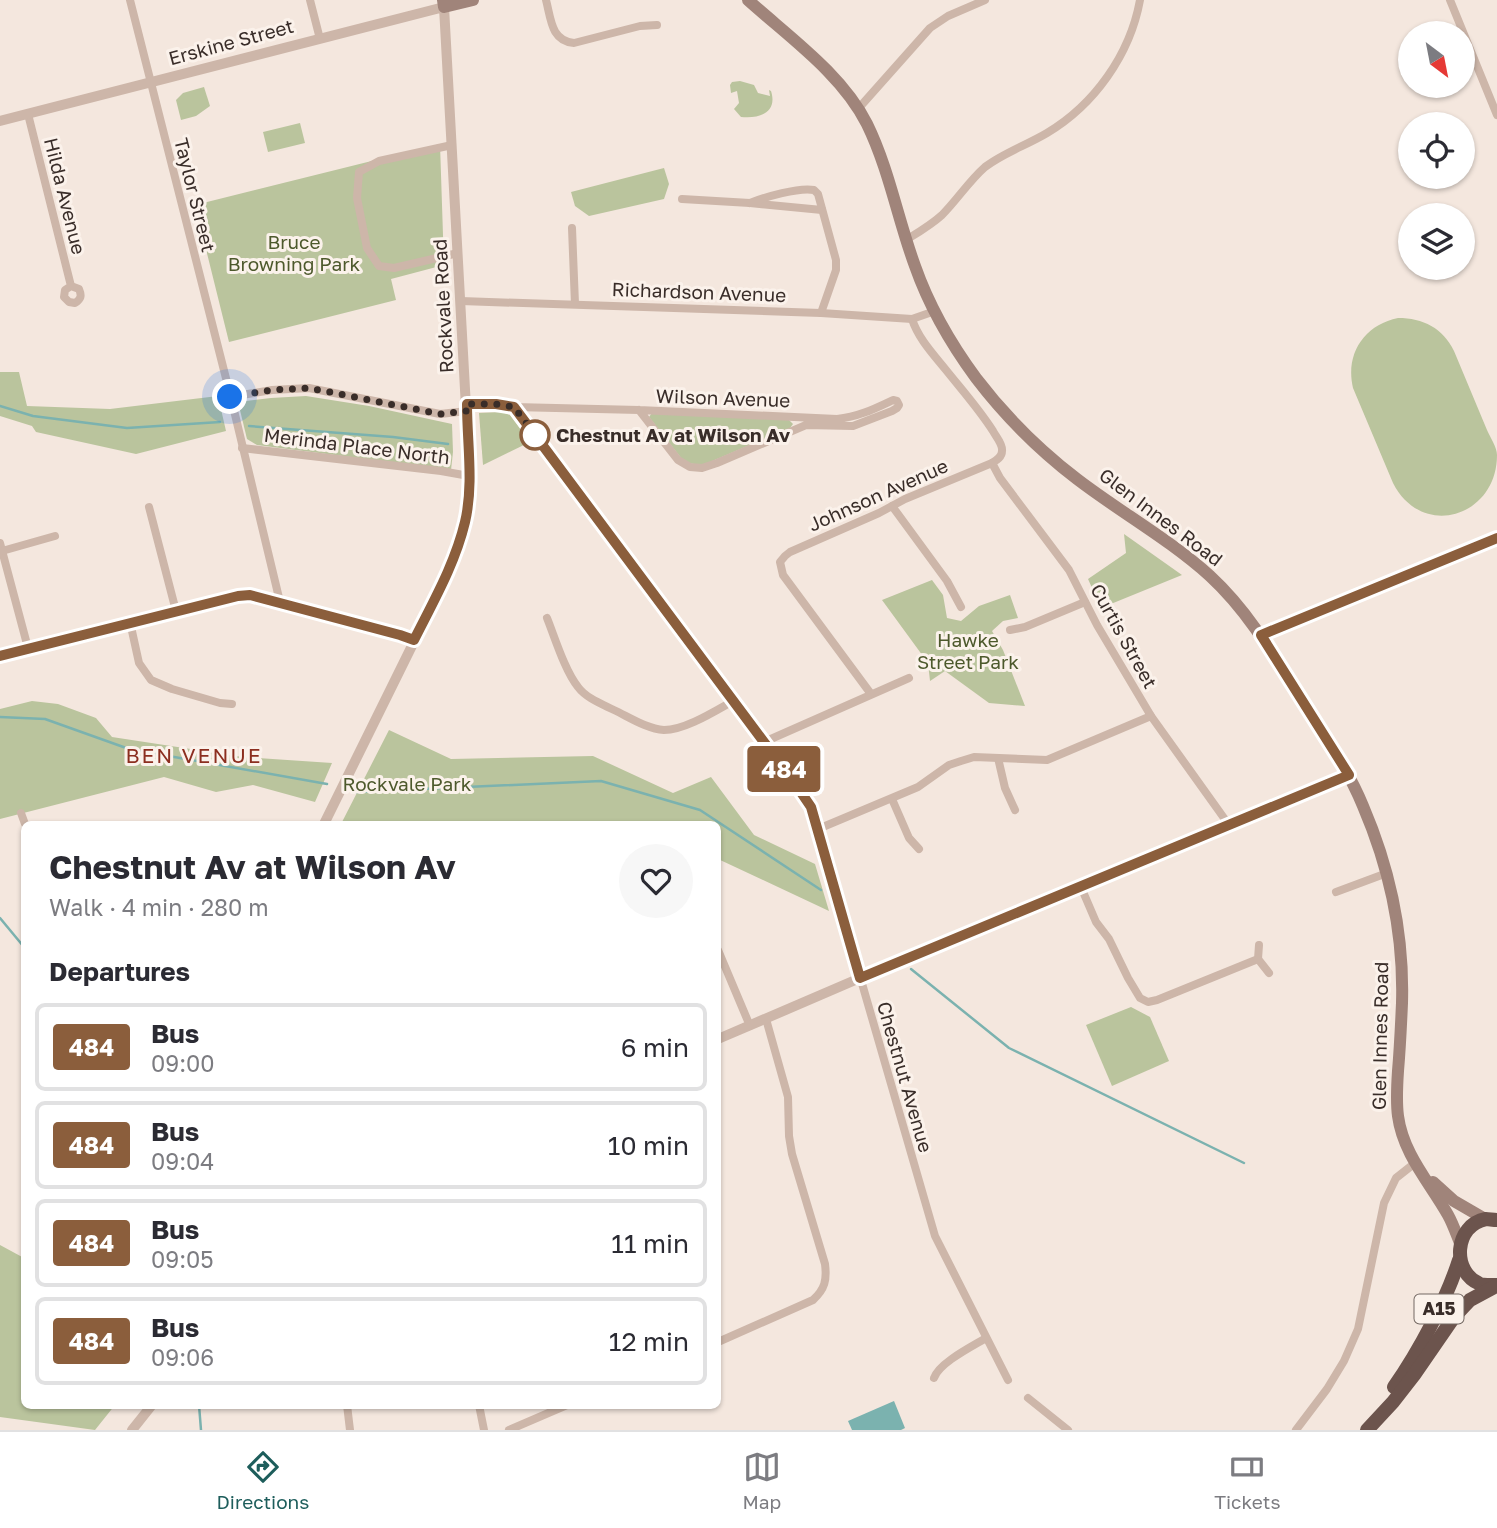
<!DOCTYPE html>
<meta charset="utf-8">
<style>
:root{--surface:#fff;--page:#f7f7f7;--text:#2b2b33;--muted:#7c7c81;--line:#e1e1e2;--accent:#1d5d5b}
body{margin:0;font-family:"Golos Text",sans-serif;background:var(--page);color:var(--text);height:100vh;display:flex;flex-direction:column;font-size:26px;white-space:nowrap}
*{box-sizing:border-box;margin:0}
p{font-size:23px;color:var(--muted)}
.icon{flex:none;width:38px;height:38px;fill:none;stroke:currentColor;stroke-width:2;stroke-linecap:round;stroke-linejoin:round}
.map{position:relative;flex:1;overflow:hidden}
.sheet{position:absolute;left:21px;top:821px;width:700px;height:588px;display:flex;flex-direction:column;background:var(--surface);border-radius:10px;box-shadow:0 2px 5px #0004}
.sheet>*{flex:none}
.badge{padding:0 14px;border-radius:5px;font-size:24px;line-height:46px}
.needle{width:46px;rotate:148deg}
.fabs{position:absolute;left:1398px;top:21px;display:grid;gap:14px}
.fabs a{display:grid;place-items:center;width:77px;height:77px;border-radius:50%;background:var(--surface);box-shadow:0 2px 5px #0004;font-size:35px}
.you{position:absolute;width:35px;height:35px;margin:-18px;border:5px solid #fff;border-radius:50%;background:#1a73e8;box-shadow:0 0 0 10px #1a73e833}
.map>.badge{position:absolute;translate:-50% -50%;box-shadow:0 0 0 4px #fff}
h2{padding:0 28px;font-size:26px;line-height:63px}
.round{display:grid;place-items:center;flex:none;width:74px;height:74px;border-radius:37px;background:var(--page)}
.headline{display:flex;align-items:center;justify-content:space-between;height:119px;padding:0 28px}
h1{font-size:33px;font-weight:700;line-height:52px}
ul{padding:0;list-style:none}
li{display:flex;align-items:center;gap:21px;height:88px;margin:0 14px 10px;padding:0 14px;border:4px solid var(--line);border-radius:10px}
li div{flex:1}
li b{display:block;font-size:26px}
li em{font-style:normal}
li .badge{min-width:77px;font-weight:700;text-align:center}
.tab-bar{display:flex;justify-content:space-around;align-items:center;height:98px;border-top:2px solid var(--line);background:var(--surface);font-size:19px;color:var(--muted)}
.tab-bar a{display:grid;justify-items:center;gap:4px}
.tab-bar .on{color:var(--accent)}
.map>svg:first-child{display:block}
.green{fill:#bac49d}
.water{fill:#7bb2af}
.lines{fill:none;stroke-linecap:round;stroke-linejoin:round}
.stream{stroke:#7bb2af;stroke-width:2.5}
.minor{stroke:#cdb6a9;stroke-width:8}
.tertiary{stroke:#cdb6a9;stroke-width:10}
.secondary{stroke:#a0847a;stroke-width:12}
.trunk{stroke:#6c544d;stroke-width:14}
.line-casing{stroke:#fff;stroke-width:16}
.line{stroke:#8b5e3c;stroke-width:10}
.walk{stroke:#392d29;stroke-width:7;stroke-dasharray:0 12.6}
.stop-dot{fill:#fff;stroke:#8b5e3c;stroke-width:3.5}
.labels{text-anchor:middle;stroke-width:6;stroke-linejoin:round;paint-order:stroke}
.shield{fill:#fbf2eb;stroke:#736863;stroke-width:2}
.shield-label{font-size:18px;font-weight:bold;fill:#392d29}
.street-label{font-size:19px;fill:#392d29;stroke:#fbf2eb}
.park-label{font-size:19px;fill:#4d592c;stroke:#fbf2eb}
.stop-label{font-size:19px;font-weight:bold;fill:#392d29;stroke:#fbf2eb;text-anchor:start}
.neighbourhood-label{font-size:21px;letter-spacing:2px;fill:#8c2e1f;stroke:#fbf2eb}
</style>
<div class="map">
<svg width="1497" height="1430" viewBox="0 0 1497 1430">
<rect width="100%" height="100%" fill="#f4e7de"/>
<g class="green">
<path d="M740,81L754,85L758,93L770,96L769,90L771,91C778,113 759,119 741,117L734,109L739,103L737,91L731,93L730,85L732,82Z"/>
<polygon points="204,87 210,106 196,116 181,120 176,100 183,93"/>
<polygon points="300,123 305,143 268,152 263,132"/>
<polygon points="440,144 444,265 391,279 396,300 229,342 195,205"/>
<polygon points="664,168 669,184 664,199 589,216 575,206 571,192"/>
<path d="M1398,318C1423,318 1443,328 1454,351C1465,377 1476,404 1487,430C1490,437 1497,447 1497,455C1497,517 1422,540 1393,483L1353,388C1345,354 1364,325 1398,318Z"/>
<polygon points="0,372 19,372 27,406 110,409 218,396 226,431 136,454 36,432 32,426 0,416"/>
<polygon points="306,396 369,406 452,424 453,452 451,470 257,445 247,439 238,402 271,398"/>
<polygon points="502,412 510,415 530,442 483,465 479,413"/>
<polygon points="652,413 789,420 793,424 790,428 703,465 685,463 649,417"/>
<polygon points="1124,534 1182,575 1101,608 1088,579 1126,553"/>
<polygon points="932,580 943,595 947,618 961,621 979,606 1010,595 1018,618 1003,621 992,631 1003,650 1025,706 989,703 945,671 930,681 928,663 882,600"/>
<polygon points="32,701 58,704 96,718 112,737 243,757 332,763 315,802 253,785 216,792 164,777 0,819 0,709"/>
<polygon points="389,730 451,759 593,756 673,793 711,777 754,835 815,864 829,911 718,859 718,824 341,824"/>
<polygon points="1131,1007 1150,1017 1169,1061 1112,1086 1086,1025"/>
<polygon points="0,1245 24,1258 24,1405 115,1405 95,1430 0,1417"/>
</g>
<polygon class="water" points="894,1401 905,1428 901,1430 852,1430 848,1421"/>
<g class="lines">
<g class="stream">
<polyline points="0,406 33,416 127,428 220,422"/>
<polyline points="249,426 393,437 448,444"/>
<polyline points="0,717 45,719 129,749 327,784"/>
<polyline points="356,792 601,781 700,810 821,890"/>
<polyline points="0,918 24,947"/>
<polyline points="911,969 1009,1048 1244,1163"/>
<polyline points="199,1405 201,1430"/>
</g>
<g class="minor">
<polyline points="130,0 232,402 280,602"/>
<polyline points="310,0 320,39"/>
<path d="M546,0C551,19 551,41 574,43L640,26L657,25"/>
<polyline points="1450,0 1497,115"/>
<polyline points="858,109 930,28 948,16 985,0"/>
<path d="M28,114L71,286L79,289C82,296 81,299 75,303L69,302L64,297L65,290L71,286"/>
<polyline points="452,145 379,161 359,172 357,198 367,248 379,266 394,268 458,253"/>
<polyline points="682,199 750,203 822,210"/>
<path d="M750,203C765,197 799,187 814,190L818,194L836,260V270L821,313"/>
<polyline points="572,228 575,304"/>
<path d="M906,240C919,232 931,225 942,215C957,200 969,181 985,167C1003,153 1027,145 1047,133C1094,105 1130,55 1140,0"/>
<polyline points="461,301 821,313 912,319 935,311"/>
<polyline points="230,397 272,390 309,388 440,414 467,411"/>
<path d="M466,404H496L514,407L639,410L837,419C858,417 874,409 893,400L897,401L899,405L897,408L892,411L853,426L806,425L717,463L702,468L690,467L678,460L639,410"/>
<polyline points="514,407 796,785 811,807 935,1236 1008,1380"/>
<polyline points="242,448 441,471 469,476"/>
<polyline points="992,463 1000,478 1069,570 1097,625 1151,716 1229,825"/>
<polyline points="892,506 947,581 961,607"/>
<polyline points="149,507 176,611"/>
<polyline points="0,543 28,648"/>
<polyline points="2,551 55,536"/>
<path d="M547,618C555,638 565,671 578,687C586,698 602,704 614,710C629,717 647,729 664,730C685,730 715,711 733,701"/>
<polyline points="130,622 139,663 151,680 172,689 220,703 232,704"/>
<polyline points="1010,630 1025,627 1085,602"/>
<polyline points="1261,635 1497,538"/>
<polyline points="0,656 238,596 250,595 400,635 414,640"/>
<path d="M871,694L783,575L780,562L785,556L790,552L879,513L905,499L992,463C997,460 1002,457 1002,451C1003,444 996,437 993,431C979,409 962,390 946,370C933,354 918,338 912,319"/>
<polyline points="764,742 909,678"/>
<polyline points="998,758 1005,788 1015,810"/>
<polyline points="892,799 909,838 919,849"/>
<polyline points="21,813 25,824"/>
<polyline points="818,829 918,787 949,765 961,761 974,757 1047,760 1151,716"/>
<polyline points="1081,887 1096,922 1109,939 1128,978 1140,998 1148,1002 1157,1000 1258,959 1259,945"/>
<polyline points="1336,892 1387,873"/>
<polyline points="718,950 750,1026"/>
<polyline points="1258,959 1269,973"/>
<path d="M718,1342L813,1300C825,1289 827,1280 825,1264L792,1154L789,1136L788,1097L766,1019"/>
<path d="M934,1378C939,1363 971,1347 986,1338"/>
<polyline points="1028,1398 1068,1430"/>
<polyline points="347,1405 350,1430"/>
<polyline points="479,1405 484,1430"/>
<polyline points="509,1430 567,1405"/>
<polyline points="1296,1430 1327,1389 1344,1361 1358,1329 1384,1203 1396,1178 1415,1163"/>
</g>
<g class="tertiary">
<path d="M0,121L444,7L468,444C469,470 470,496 465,521C460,544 450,566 441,587L324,824"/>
<polyline points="718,1039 860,978 1349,775"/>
<polyline points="132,1430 152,1405"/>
</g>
<g class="secondary">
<polyline points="443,0 444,7 473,0"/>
<path d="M748,0C789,37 842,74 867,124C889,169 898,220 915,266C929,306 951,344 976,378C1005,416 1039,450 1077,479C1120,512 1169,539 1210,576C1247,610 1273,654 1299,696C1322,732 1347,767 1363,806C1390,869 1404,935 1402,1003C1401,1026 1400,1048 1398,1071C1397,1086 1396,1101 1398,1116C1403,1154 1430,1183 1448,1215C1453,1224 1456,1233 1460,1243"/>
<polyline points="1433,1182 1454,1201 1485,1219"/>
</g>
<g class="trunk">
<path d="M1497,1285C1492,1285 1485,1285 1480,1284C1451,1272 1454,1225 1486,1219C1489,1219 1493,1220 1497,1220"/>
<path d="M1394,1387C1419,1351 1446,1301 1459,1260"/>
<polyline points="1367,1430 1393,1402 1414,1375 1454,1317 1470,1300 1496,1286"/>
</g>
</g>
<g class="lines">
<g class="line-casing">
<path id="line" d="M0,656L238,596L250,595L400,635L414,640C433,602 455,564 465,522C474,484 467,443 467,404H496L514,407L796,785L811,807L860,978L1349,775L1261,635L1497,538"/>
</g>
<use href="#line" class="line"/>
<polyline class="walk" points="230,397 272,390 309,388 440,414 467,411 467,404 496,404 514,407 535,435"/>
</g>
<circle class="stop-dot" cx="535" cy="435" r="14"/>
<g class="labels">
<rect class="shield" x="1414.5" y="1294.5" width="49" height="29" rx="5"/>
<g class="shield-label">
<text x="1439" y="1315">A15</text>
</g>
<g class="street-label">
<text transform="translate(231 42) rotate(-15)" y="7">Erskine Street</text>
<text transform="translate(195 195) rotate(76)" y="7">Taylor Street</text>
<text transform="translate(65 196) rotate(76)" y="7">Hilda Avenue</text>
<text transform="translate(699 292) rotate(2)" y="7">Richardson Avenue</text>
<text transform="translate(443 306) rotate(-93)" y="7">Rockvale Road</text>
<text transform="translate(723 398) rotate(2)" y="7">Wilson Avenue</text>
<text transform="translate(357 446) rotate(7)" y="7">Merinda Place North</text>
<text transform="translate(878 495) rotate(-24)" y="7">Johnson Avenue</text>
<text transform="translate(1161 517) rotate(37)" y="7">Glen Innes Road</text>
<text transform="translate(1124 636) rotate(61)" y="7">Curtis Street</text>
<text transform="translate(1380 1036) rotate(-89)" y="7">Glen Innes Road</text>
<text transform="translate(905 1077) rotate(74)" y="7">Chestnut Avenue</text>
</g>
<g class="park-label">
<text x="294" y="249">Bruce<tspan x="294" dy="22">Browning Park</tspan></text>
<text x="968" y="647">Hawke<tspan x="968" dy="22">Street Park</tspan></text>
<text x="407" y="791">Rockvale Park</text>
</g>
<g class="stop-label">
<text x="556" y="442">Chestnut Av at Wilson Av</text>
</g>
<g class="neighbourhood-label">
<text x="194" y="763">BEN VENUE</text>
</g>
</g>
</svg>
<div class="fabs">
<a><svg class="needle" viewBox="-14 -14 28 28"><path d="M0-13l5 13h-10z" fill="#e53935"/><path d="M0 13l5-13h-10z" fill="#7c7c81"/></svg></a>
<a><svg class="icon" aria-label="locate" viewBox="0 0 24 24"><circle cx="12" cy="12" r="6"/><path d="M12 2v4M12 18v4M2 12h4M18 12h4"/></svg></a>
<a><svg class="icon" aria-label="layers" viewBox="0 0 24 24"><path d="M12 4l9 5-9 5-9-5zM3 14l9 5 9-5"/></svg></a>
</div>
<div class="you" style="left:230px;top:397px"></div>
<b class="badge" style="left:784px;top:769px;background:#8b5e3c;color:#fff">484</b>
<section class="sheet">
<div class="headline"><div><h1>Chestnut Av at Wilson Av</h1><p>Walk · 4 min · 280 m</p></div><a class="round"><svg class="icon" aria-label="heart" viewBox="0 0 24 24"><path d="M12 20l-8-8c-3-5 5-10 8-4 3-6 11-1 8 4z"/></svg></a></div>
<h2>Departures</h2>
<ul>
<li><span class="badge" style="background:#8b5e3c;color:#fff">484</span><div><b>Bus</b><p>09:00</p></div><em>6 min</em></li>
<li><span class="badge" style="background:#8b5e3c;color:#fff">484</span><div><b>Bus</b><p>09:04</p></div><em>10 min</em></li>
<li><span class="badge" style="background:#8b5e3c;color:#fff">484</span><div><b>Bus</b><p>09:05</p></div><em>11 min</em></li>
<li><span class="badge" style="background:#8b5e3c;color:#fff">484</span><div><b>Bus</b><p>09:06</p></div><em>12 min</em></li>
</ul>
</section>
</div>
<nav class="tab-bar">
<a class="on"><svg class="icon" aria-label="directions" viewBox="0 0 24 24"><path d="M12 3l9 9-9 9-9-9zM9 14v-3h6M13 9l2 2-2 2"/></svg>Directions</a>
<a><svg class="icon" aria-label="map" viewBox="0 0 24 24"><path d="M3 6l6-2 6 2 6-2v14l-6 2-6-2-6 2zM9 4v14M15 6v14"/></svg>Map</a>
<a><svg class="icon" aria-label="tickets" viewBox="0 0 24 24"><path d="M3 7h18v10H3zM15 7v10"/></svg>Tickets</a>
</nav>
